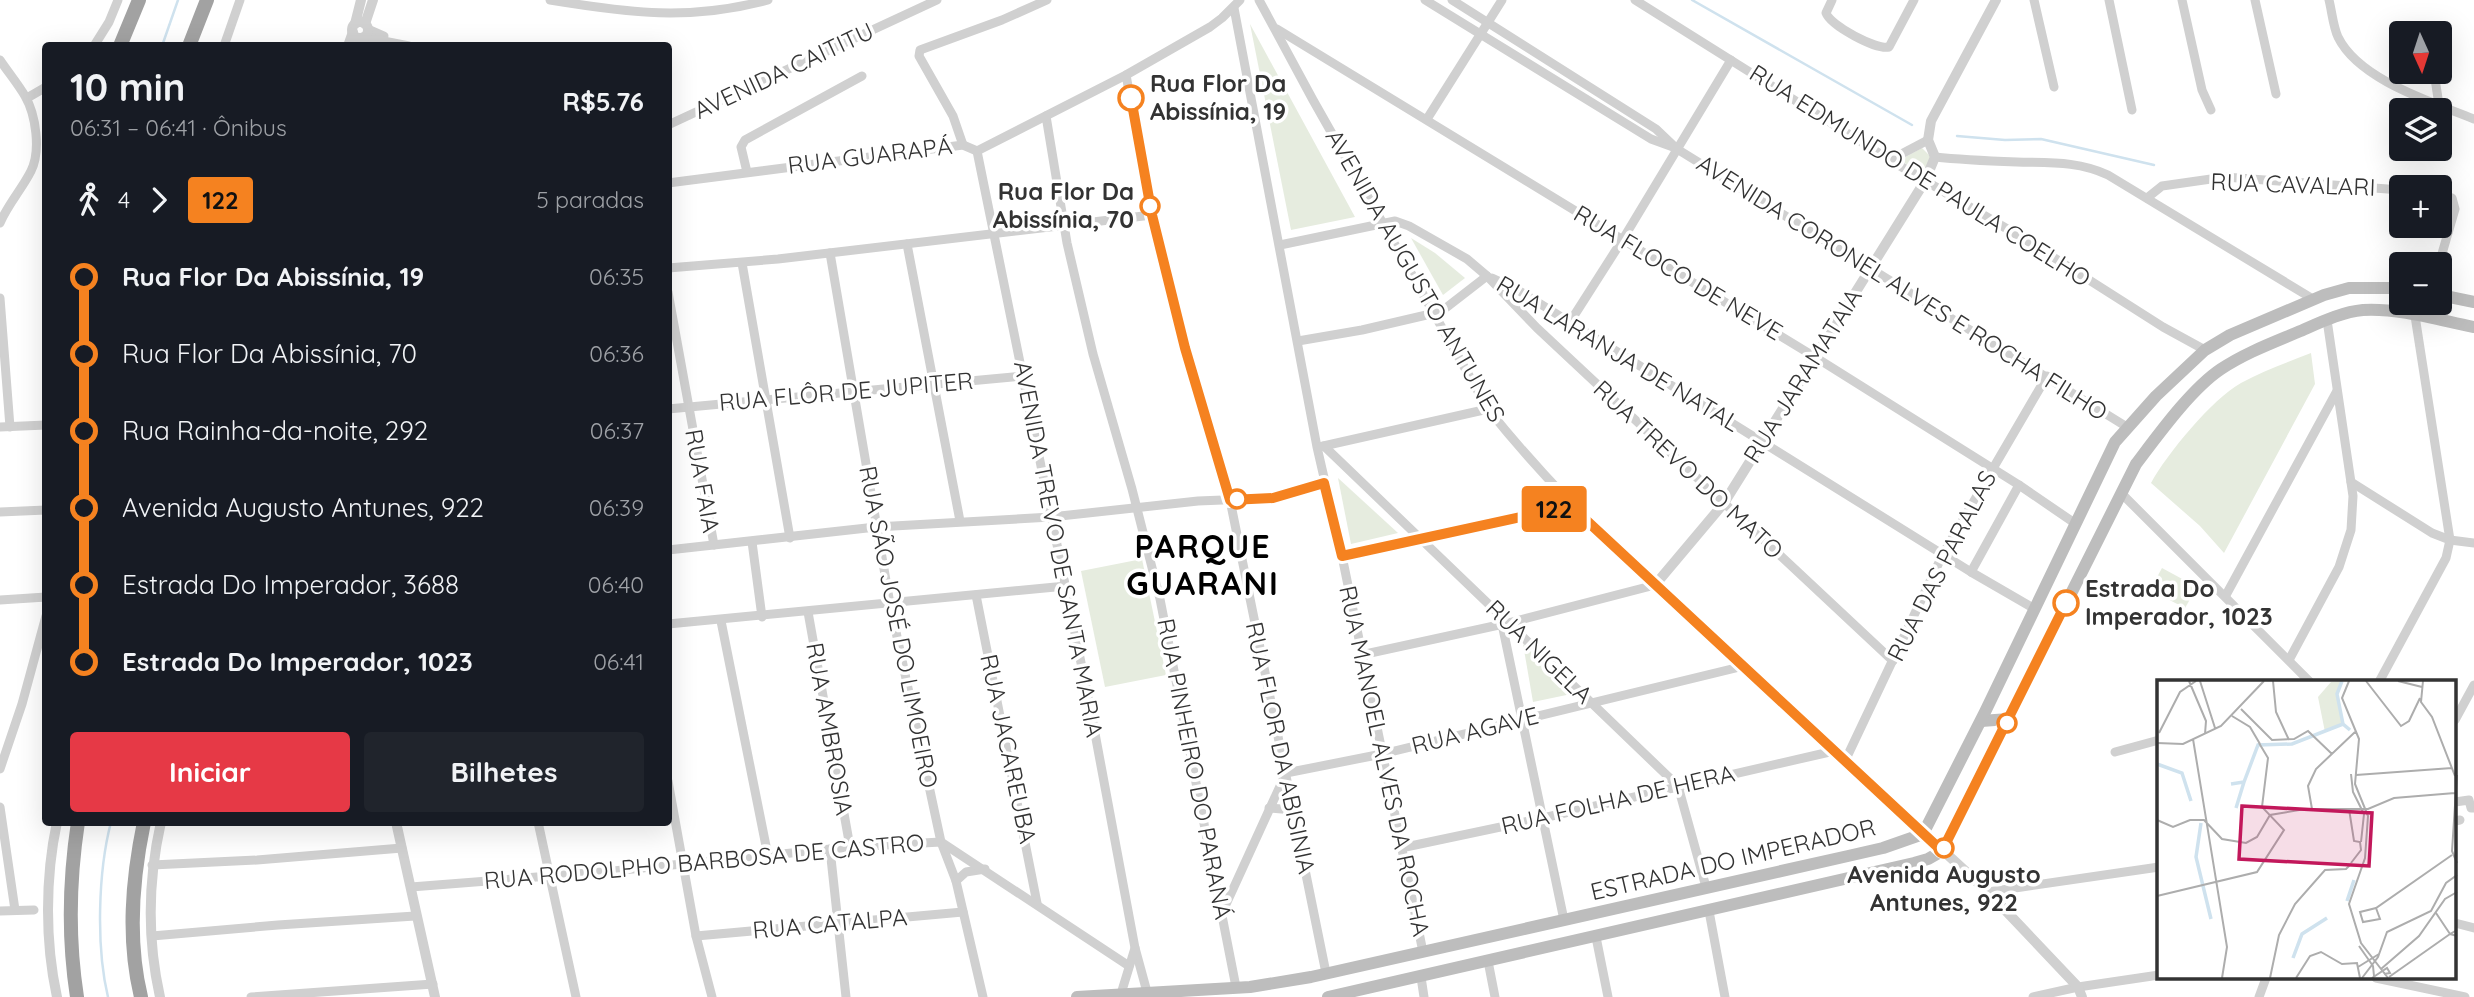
<!DOCTYPE html>
<html lang="pt">
<meta charset="utf-8">
<style>
:root{--surface:#171b24;--page:#20242c;--text:#f1f3f6;--muted:#9ea1a6;--accent:#e63946}
body{margin:0;font-family:Quicksand,sans-serif;background:var(--page);color:var(--text);height:100vh;display:flex;flex-direction:column;font-size:26px;white-space:nowrap}
*{box-sizing:border-box;margin:0}
p{font-size:23px;color:var(--muted)}
.icon{flex:none;width:38px;height:38px;fill:none;stroke:currentColor;stroke-width:2;stroke-linecap:round;stroke-linejoin:round}
.map{position:relative;flex:1;overflow:hidden}
.details{position:absolute;left:42px;top:42px;width:630px;height:784px;display:flex;flex-direction:column;background:var(--surface);border-radius:7px;box-shadow:0 7px 28px #0002}
.details>*{flex:none}
.badge{padding:0 14px;border-radius:5px;font-size:24px;line-height:46px}
.needle{width:46px;rotate:177deg}
.buttons{position:absolute;left:2389px;top:21px;display:grid;gap:14px}
.buttons a{display:grid;place-items:center;width:63px;height:63px;border-radius:7px;background:var(--surface);box-shadow:0 7px 28px #0002;font-size:35px}
.map>.badge{position:absolute;translate:-50% -50%;box-shadow:0 0 0 4px #fff}
.legs{display:flex;align-items:center;gap:10px;height:77px;padding:0 28px;font-size:23px}
.legs p{margin-inline-start:auto}
.summary{display:flex;align-items:center;justify-content:space-between;height:119px;padding:0 28px}
h1{font-size:38px;font-weight:800;line-height:52px}
.action{display:flex;gap:14px;margin-top:auto;padding:14px 28px}
.action a{flex:1;height:80px;border-radius:7px;background:var(--accent);color:#fff;font-size:28px;font-weight:800;line-height:80px;text-align:center}
.action a+a{background:var(--page);color:var(--text)}
ul{padding:0 28px;list-style:none}
li{display:flex;align-items:center;gap:24px;height:77px;font-size:26px}
li i{display:grid;place-items:center;width:10px;height:100%;margin:0 9px;background:currentColor}
li i::after{content:'';width:18px;height:18px;margin:-9px;border:5px solid;border-radius:50%;background:var(--surface)}
li p{margin-inline-start:auto}
li:first-child i{background:linear-gradient(#0000 50%,currentColor 0)}
li:last-child i{background:linear-gradient(currentColor 50%,#0000 0)}
.map>svg:first-child{display:block}
.green{fill:#e6ecdf}
.lines{fill:none;stroke-linecap:round;stroke-linejoin:round}
.stream{stroke:#cfe2ee;stroke-width:2.5}
.minor{stroke:#d0d0d0;stroke-width:9}
.tertiary{stroke:#d0d0d0;stroke-width:10}
.secondary{stroke:#bdbdbd;stroke-width:12}
.trunk{stroke:#a2a2a2;stroke-width:14}
.line-1-casing{stroke:#fff;stroke-width:16}
.line-1{stroke:#f58220;stroke-width:10}
.stop-1-dot{fill:#fff;stroke:#f58220;stroke-width:3.5}
.labels{text-anchor:middle;stroke-width:7;stroke-linejoin:round;paint-order:stroke}
.street-label{font-size:24px;fill:#333;stroke:#fff}
.stop-label{font-size:24px;font-weight:bold;fill:#333;stroke:#fff;text-anchor:start}
.district-label{font-size:32px;font-weight:bold;letter-spacing:2px;fill:#000;stroke:#fff}
.inset-river{fill:none;stroke:#cfe2ee;stroke-width:3.5}
.inset-road{fill:none;stroke:#adadad;stroke-width:2}
.view{fill:#c2185b;fill-opacity:0.15;stroke:#c2185b;stroke-width:3.5}
.inset-edge{fill:none;stroke:#333;stroke-width:3.5}
</style>
<div class="map">
<svg width="2474" height="997" viewBox="0 0 2474 997">
<rect width="100%" height="100%" fill="#fff"/>
<g class="green">
<polygon points="1250,24 1355,217 1291,230"/>
<polygon points="1922,148 1931,157 1922,174 1900,160"/>
<polygon points="1411,238 1435,253 1465,278 1443,295"/>
<path d="M2311,353L2315,384L2224,553L2200,526L2151,483C2167,454 2212,399 2241,383C2263,371 2288,362 2311,353Z"/>
<polygon points="1338,478 1398,533 1351,544"/>
<polygon points="1142,559 1166,675 1105,687 1081,571"/>
<polygon points="2162,568 2197,587 2185,608 2150,590"/>
<polygon points="1523,644 1576,693 1533,702"/>
</g>
<g class="lines">
<g class="stream">
<polyline points="1692,0 1912,125"/>
<polyline points="162,46 178,0"/>
<polyline points="1957,136 2005,140 2041,139 2154,165"/>
<path d="M108,997C96,947 98,872 111,822"/>
</g>
<g class="minor">
<path d="M550,0C630,13 689,21 768,0"/>
<path d="M1259,0L1313,100L1488,409C1540,474 1594,528 1655,585L1508,623L1361,655"/>
<polyline points="1425,0 1651,139 1673,147"/>
<polyline points="1452,0 1656,129 1677,149 2127,427"/>
<polyline points="1635,0 1890,160 2031,243 2163,327 2205,350"/>
<path d="M1832,0L1826,13C1831,26 1876,50 1889,47L1914,0"/>
<polyline points="2034,0 2054,87"/>
<polyline points="2109,0 2132,110"/>
<polyline points="2182,0 2202,90 2211,110"/>
<polyline points="2255,0 2276,94"/>
<path d="M2329,0C2332,12 2333,26 2338,37C2359,80 2432,102 2474,119"/>
<polyline points="1234,8 1317,447 1342,556 1423,952"/>
<polyline points="368,29 384,36"/>
<polyline points="1277,29 1815,357 2019,485 2076,524"/>
<polyline points="363,37 409,46"/>
<polyline points="94,46 109,22 118,0"/>
<polyline points="224,46 240,0"/>
<path d="M0,60C8,72 18,84 25,96C36,115 41,151 31,171C22,189 8,204 0,223"/>
<polyline points="2434,72 2439,105"/>
<polyline points="1126,75 1152,215 1186,348 1230,500 1326,973"/>
<polyline points="27,98 46,87"/>
<polyline points="1046,116 1067,243 1093,354 1132,489 1160,599 1236,987"/>
<polyline points="1427,119 1502,0"/>
<polyline points="668,125 937,0"/>
<polyline points="963,145 953,116 919,56 920,50 1002,20 1047,0"/>
<polyline points="977,151 1091,712 1135,948 1147,992"/>
<polyline points="977,151 1126,75 1210,27 1222,18 1240,0"/>
<path d="M1935,157C1963,160 1990,161 2017,162C2050,163 2078,161 2108,175L2313,299"/>
<polyline points="1890,160 1928,140"/>
<polyline points="747,172 741,147 745,140 862,76"/>
<polyline points="668,183 963,145 977,151"/>
<polyline points="2147,198 2162,186 2225,177 2401,190"/>
<polyline points="907,244 960,521"/>
<polyline points="1280,245 1395,221 1409,226 1467,259 1487,276 1537,328 1893,661"/>
<polyline points="830,253 890,604 941,842 956,881 983,997"/>
<polyline points="742,263 790,538"/>
<polyline points="2439,264 2455,209 2452,198 2440,194"/>
<polyline points="668,268 778,259 1152,215"/>
<polyline points="1492,278 1518,290 1971,572 2035,609"/>
<polyline points="668,292 714,545"/>
<polyline points="0,298 10,427"/>
<polyline points="1570,322 1623,239 1731,60"/>
<polyline points="1298,341 1362,330 1435,313 1447,307 1487,276"/>
<polyline points="668,409 1023,376"/>
<polyline points="0,427 46,425"/>
<polyline points="1324,446 1678,786 1706,887"/>
<polyline points="1319,447 1488,409"/>
<polyline points="2351,482 2432,533 2450,540 2474,543"/>
<polyline points="2121,493 2310,682"/>
<polyline points="0,512 46,510"/>
<polyline points="752,542 762,617"/>
<polyline points="668,550 876,527 1051,517 1198,501 1273,498 1324,483"/>
<polyline points="1342,556 1571,506"/>
<polyline points="1971,572 2019,485"/>
<polyline points="976,595 1037,903"/>
<polyline points="2226,595 2337,391"/>
<polyline points="0,600 46,597"/>
<polyline points="808,612 850,847"/>
<polyline points="721,621 768,856"/>
<polyline points="668,624 1066,586"/>
<polyline points="1502,624 1564,920"/>
<polyline points="2289,660 2339,567 2351,530 2353,496 2327,320"/>
<polyline points="2379,682 2446,558 2450,540 2415,316"/>
<polyline points="2455,720 2474,685"/>
<polyline points="2115,752 2159,740"/>
<polyline points="1845,761 1943,554 2047,376"/>
<polyline points="0,769 22,704 46,616"/>
<polyline points="668,781 696,936 712,997"/>
<polyline points="2455,802 2469,800 2471,808 2474,808"/>
<polyline points="0,807 15,910"/>
<polyline points="1269,808 1293,810"/>
<polyline points="2455,821 2460,820"/>
<polyline points="538,822 576,997"/>
<polyline points="1401,848 1543,818 1834,751"/>
<polyline points="830,849 846,997"/>
<polyline points="152,865 257,860 402,848"/>
<polyline points="956,881 966,872 985,869"/>
<polyline points="411,887 613,871 850,847 941,842 1129,966"/>
<polyline points="1988,892 2159,867"/>
<polyline points="0,911 34,910"/>
<polyline points="1223,911 1286,773 1382,754 1744,666"/>
<polyline points="1709,911 1725,997"/>
<polyline points="2455,923 2474,928"/>
<polyline points="152,936 278,925 415,916"/>
<polyline points="696,936 963,912"/>
<polyline points="1596,937 1608,997"/>
<polyline points="1488,961 1495,997"/>
<polyline points="1421,977 1424,997"/>
<polyline points="2376,978 2465,997"/>
<polyline points="251,997 433,984"/>
<polyline points="1120,997 1135,948"/>
<polyline points="2033,997 2078,987 2159,975"/>
<polyline points="2259,997 2266,978"/>
</g>
<g class="tertiary">
<polyline points="1996,0 1931,121 1928,140 1935,157 1925,181 1724,503 1655,585 1988,892 2078,987 2082,997"/>
<circle cx="360" cy="30" r="8"/>
<polyline points="355,24 361,0"/>
<polyline points="365,24 373,0"/>
<polyline points="348,46 353,32"/>
<polyline points="396,822 435,997"/>
<path d="M57,997C45,942 45,878 57,822"/>
<path d="M160,997C147,939 148,880 161,822"/>
</g>
<g class="secondary">
<polyline points="2440,295 2474,302"/>
<polyline points="1981,721 2009,719"/>
<polyline points="1077,997 1250,987 1311,977 1848,856 1883,848 1923,834 1985,712 2115,442 2156,396 2205,350 2230,335 2324,295 2349,288 2401,288"/>
<path d="M1328,997L1914,863L1928,859L1942,851L2136,464C2158,435 2191,389 2221,369C2245,353 2272,343 2298,332C2319,323 2341,312 2363,310C2400,308 2439,320 2474,327"/>
</g>
<g class="trunk">
<polyline points="120,46 139,0"/>
<polyline points="189,46 207,0"/>
<path d="M77,997C68,939 69,881 78,822"/>
<path d="M141,997C127,939 132,880 144,822"/>
</g>
</g>
<g class="lines">
<g class="line-1-casing">
<polyline id="line-1" points="1131,98 1152,215 1185,348 1230,500 1273,498 1324,483 1342,556 1571,506 1942,851 2066,603"/>
</g>
<use href="#line-1" class="line-1"/>
</g>
<g class="stop-1-dot">
<circle cx="1131" cy="98" r="12"/>
<circle cx="1150" cy="206" r="9"/>
<circle cx="1237" cy="499" r="9"/>
<circle cx="2066" cy="603" r="12"/>
<circle cx="2007" cy="723" r="9"/>
<circle cx="1944" cy="848" r="9"/>
</g>
<g class="labels">
<g class="street-label">
<text transform="translate(784 71) rotate(-25)" y="8">AVENIDA CAITITU</text>
<text transform="translate(870 156) rotate(-7)" y="8">RUA GUARAPÁ</text>
<text transform="translate(1920 176) rotate(32)" y="8">RUA EDMUNDO DE PAULA COELHO</text>
<text transform="translate(2293 185) rotate(2)" y="8">RUA CAVALARI</text>
<text transform="translate(1678 273) rotate(31)" y="8">RUA FLOCO DE NEVE</text>
<text transform="translate(1415 276) rotate(60)" y="8">AVENIDA AUGUSTO ANTUNES</text>
<text transform="translate(1902 288) rotate(32)" y="8">AVENIDA CORONEL ALVES E ROCHA FILHO</text>
<text transform="translate(1618 354) rotate(31)" y="8">RUA LARANJA DE NATAL</text>
<text transform="translate(1803 376) rotate(-58)" y="8">RUA JARAMATAIA</text>
<text transform="translate(846 392) rotate(-5)" y="8">RUA FLÔR DE JUPITER</text>
<text transform="translate(1688 470) rotate(43)" y="8">RUA TREVO DO MATO</text>
<text transform="translate(702 481) rotate(80)" y="8">RUA FAIA</text>
<text transform="translate(1058 549) rotate(79)" y="8">AVENIDA TREVO DE SANTA MARIA</text>
<text transform="translate(1942 566) rotate(-63)" y="8">RUA DAS PARALAS</text>
<text transform="translate(898 627) rotate(79)" y="8">RUA SÃO JOSÉ DO LIMOEIRO</text>
<text transform="translate(1539 652) rotate(44)" y="8">RUA NIGELA</text>
<text transform="translate(829 729) rotate(80)" y="8">RUA AMBROSIA</text>
<text transform="translate(1475 731) rotate(-14)" y="8">RUA AGAVE</text>
<text transform="translate(1280 748) rotate(78)" y="8">RUA FLOR DA ABISINIA</text>
<text transform="translate(1008 749) rotate(78)" y="8">RUA JACAREUBA</text>
<text transform="translate(1384 761) rotate(78)" y="8">RUA MANOEL ALVES DA ROCHA</text>
<text transform="translate(1194 769) rotate(79)" y="8">RUA PINHEIRO DO PARANÁ</text>
<text transform="translate(1618 800) rotate(-13)" y="8">RUA FOLHA DE HERA</text>
<text transform="translate(1733 860) rotate(-13)" y="8">ESTRADA DO IMPERADOR</text>
<text transform="translate(704 862) rotate(-5)" y="8">RUA RODOLPHO BARBOSA DE CASTRO</text>
<text transform="translate(830 924) rotate(-5)" y="8">RUA CATALPA</text>
</g>
<g class="stop-label">
<text x="1150" y="92">Rua Flor Da<tspan x="1150" dy="28">Abissínia, 19</tspan></text>
<text x="1134" y="200" text-anchor="end">Rua Flor Da<tspan x="1134" dy="28">Abissínia, 70</tspan></text>
<text x="2085" y="597">Estrada Do<tspan x="2085" dy="28">Imperador, 1023</tspan></text>
<text x="1944" y="883" text-anchor="middle">Avenida Augusto<tspan x="1944" dy="28">Antunes, 922</tspan></text>
</g>
<g class="district-label">
<text x="1203" y="558">PARQUE<tspan x="1203" dy="37">GUARANI</tspan></text>
</g>
</g>
<g transform="translate(2157 680)">
<rect width="299" height="299" fill="#fff"/>
<path d="M184,1L179,13L185,44L168,52L161,17L174,2Z" fill="#e6ecdf"/>
<path class="inset-river" d="M185,1L180,14L186,44L193,50M0,84L25,93L34,121M74,104L87,102L101,65L135,64L186,44M79,128L87,102M44,143L39,177L54,239M190,221L197,200M136,278L145,254L170,238"/>
<path class="inset-road" d="M32,1L49,41L48,54M43,1L58,48M116,1L119,32L132,60M192,1L185,18L202,59L198,104L211,136L208,178L192,224L204,263L231,298M209,1L244,46L252,41L263,18M241,1L265,7M266,1L264,22L275,37L298,96M84,29L115,60L137,59L151,51L175,74M75,36L93,47L103,64M2,53L23,12L39,1M36,59L70,267L65,298M0,63L26,64L64,46L107,1M194,94L196,112L207,134L204,162M199,95L295,88M300,95L295,171L300,183M155,129L151,106L159,89L198,52M192,129L197,161L203,162L204,170L194,183M0,140L16,147L33,140H47L65,159L89,163L100,157L113,135L148,129H211L237,118L298,113M0,216L100,192L127,150L105,127L111,78L102,63M219,228L223,239L206,242L203,232L219,228L295,175M279,233L293,254L300,250M202,266L216,286L217,296M201,287L222,274M224,289L262,256L288,219L300,212M232,297L293,254L300,256M113,298L122,255L138,224L168,190L189,189L194,184M139,298L153,276L164,272L185,284L200,283L203,298M205,298L221,277L230,252L274,231L289,203L300,195M215,298L230,288L233,293L227,294"/>
<path class="view" d="M85,126L215,133L212,186L82,179Z"/>
<rect width="299" height="299" class="inset-edge"/>
</g>
</svg>
<div class="buttons">
<a><svg class="needle" viewBox="-14 -14 28 28"><path d="M0-13l5 13h-10z" fill="#e53935"/><path d="M0 13l5-13h-10z" fill="#9ea1a6"/></svg></a>
<a><svg class="icon" aria-label="layers" viewBox="0 0 24 24"><path d="M12 4l9 5-9 5-9-5zM3 14l9 5 9-5"/></svg></a>
<a>+</a>
<a>−</a>
</div>
<b class="badge" style="left:1554px;top:509px;background:#f58220;color:#111">122</b>
<section class="details">
<div class="summary"><div><h1>10 min</h1><p>06:31 – 06:41 · Ônibus</p></div><b>R$5.76</b></div>
<div class="legs"><svg class="icon" aria-label="walk" viewBox="0 0 24 24"><circle cx="13" cy="4" r="2"/><path d="M13 8l-2 6 4 7M11 14l-3 7M7 12l3-4h3l4 4"/></svg>4<svg class="icon" aria-label="forward" viewBox="0 0 24 24"><path d="M9 5l7 7-7 7"/></svg><b class="badge" style="background:#f58220;color:#111">122</b><p>5 paradas</p></div>
<ul>
<li><i style="color:#f58220"></i><b>Rua Flor Da Abissínia, 19</b><p>06:35</p></li>
<li><i style="color:#f58220"></i><span>Rua Flor Da Abissínia, 70</span><p>06:36</p></li>
<li><i style="color:#f58220"></i><span>Rua Rainha-da-noite, 292</span><p>06:37</p></li>
<li><i style="color:#f58220"></i><span>Avenida Augusto Antunes, 922</span><p>06:39</p></li>
<li><i style="color:#f58220"></i><span>Estrada Do Imperador, 3688</span><p>06:40</p></li>
<li><i style="color:#f58220"></i><b>Estrada Do Imperador, 1023</b><p>06:41</p></li>
</ul>
<div class="action"><a>Iniciar</a><a>Bilhetes</a></div>
</section>
</div>
